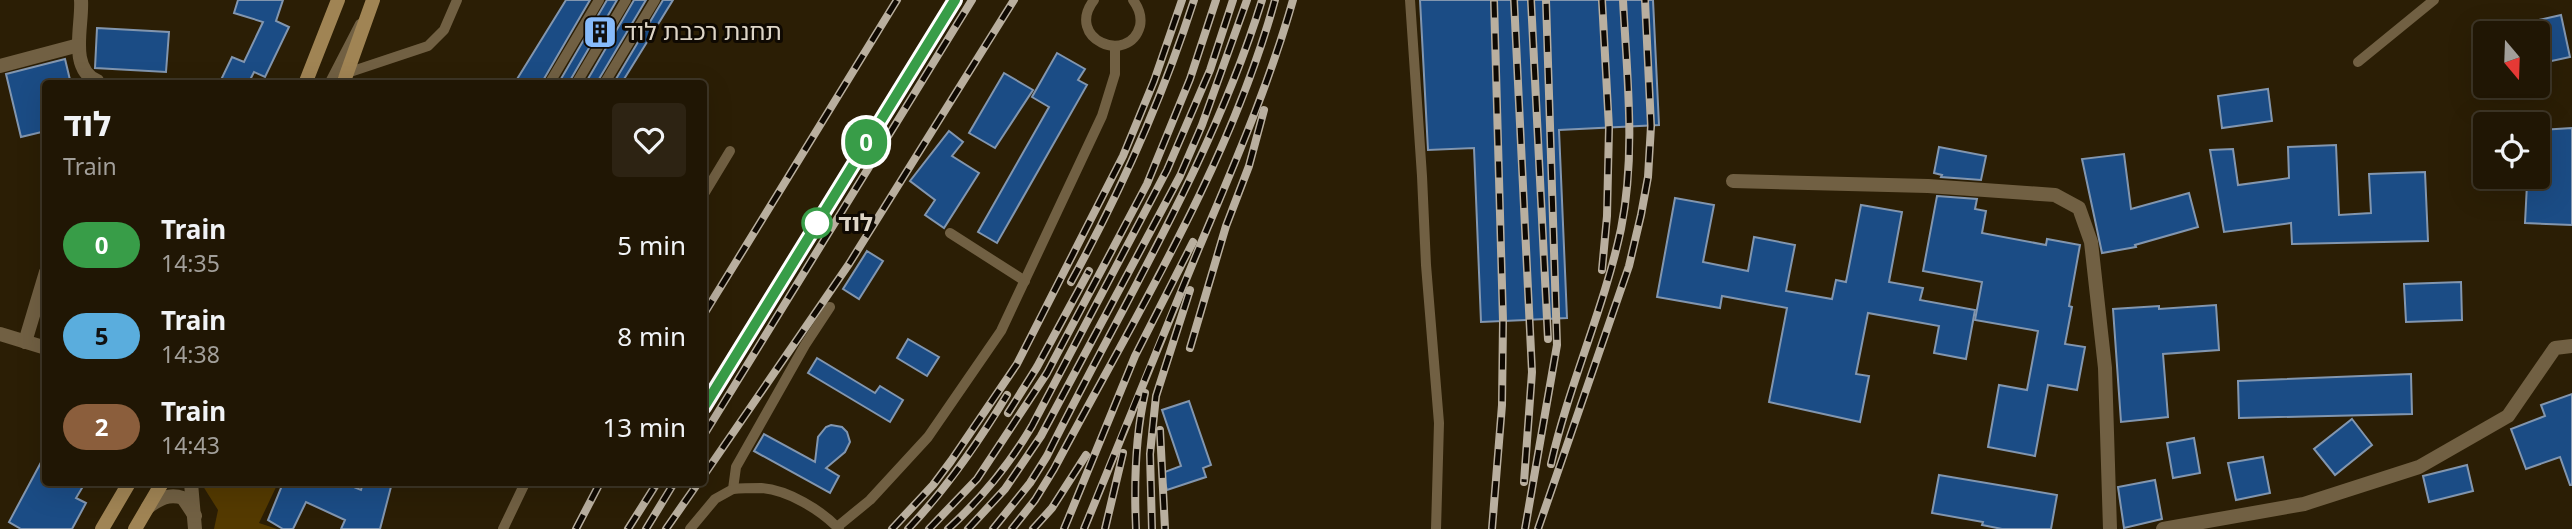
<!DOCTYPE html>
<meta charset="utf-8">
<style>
:root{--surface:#201604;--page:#2d2313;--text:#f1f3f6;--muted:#a29f9a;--line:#3d3526}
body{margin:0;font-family:"Noto Sans","Noto Sans Hebrew",sans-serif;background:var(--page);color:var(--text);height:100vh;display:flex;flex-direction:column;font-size:26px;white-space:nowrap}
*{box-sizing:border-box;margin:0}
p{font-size:23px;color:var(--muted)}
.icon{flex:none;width:38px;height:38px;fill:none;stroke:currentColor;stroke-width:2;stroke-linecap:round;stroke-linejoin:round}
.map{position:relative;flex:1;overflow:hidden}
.sheet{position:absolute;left:42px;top:80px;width:665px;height:406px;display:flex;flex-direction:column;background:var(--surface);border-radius:7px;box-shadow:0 7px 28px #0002,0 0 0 2px var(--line)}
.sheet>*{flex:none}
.badge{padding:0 14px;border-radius:23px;font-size:24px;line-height:46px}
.needle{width:46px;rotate:161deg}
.buttons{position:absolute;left:2473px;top:21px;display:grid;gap:14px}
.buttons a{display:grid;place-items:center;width:77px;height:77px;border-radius:7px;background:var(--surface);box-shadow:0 7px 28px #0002,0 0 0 2px var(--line);font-size:35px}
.map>.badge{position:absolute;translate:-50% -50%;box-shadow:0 0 0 4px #fff}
.round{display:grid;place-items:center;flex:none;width:74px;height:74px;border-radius:7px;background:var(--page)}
.head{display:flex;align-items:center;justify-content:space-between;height:119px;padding:0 21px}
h1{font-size:33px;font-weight:700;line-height:52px}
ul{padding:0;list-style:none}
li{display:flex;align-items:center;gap:21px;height:91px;padding:0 21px}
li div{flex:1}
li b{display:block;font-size:26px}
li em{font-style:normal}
li .badge{min-width:77px;font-weight:700;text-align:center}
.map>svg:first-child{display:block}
.green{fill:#543a00}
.building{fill:#1b4c85;stroke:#8296af;stroke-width:2}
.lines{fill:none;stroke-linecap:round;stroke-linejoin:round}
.service{stroke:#716043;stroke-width:10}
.minor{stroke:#716043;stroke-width:14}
.tertiary{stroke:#716043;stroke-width:14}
.secondary{stroke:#a08454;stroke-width:14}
.rail-casing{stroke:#b9af9f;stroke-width:8}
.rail{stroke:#0f0902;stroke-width:5;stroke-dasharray:16;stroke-linecap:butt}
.line-casing{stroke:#fff;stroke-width:16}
.line{stroke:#389d48;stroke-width:10}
.stop-dot{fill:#fff;stroke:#389d48;stroke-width:3.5}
.labels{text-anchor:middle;stroke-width:6;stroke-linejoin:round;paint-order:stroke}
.poi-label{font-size:24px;fill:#ded5c7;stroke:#0f0902;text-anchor:start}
.stop-label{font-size:24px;font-weight:bold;fill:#ded5c7;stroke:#0f0902;text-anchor:start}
</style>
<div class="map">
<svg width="2572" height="529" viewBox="0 0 2572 529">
<rect width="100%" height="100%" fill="#2b1e05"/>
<polygon class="green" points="201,483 278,483 259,523 277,529 214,529 218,510"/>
<g class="building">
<polygon points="238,0 283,0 276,21 289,27 265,77 254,72 248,84 219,84 232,57 244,62 263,22 234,13"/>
<polygon points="566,0 590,0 541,84 514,84"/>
<polygon points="607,0 617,0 568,84 558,84"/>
<polygon points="634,0 646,0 596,84 585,84"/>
<polygon points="663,0 673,0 621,84 613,84"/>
<polygon points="1420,0 1653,0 1659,125 1559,130 1567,318 1481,322 1474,148 1428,150"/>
<polygon points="2561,15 2570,57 2538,64 2538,33 2508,33 2507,27"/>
<polygon points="97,28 169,32 166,72 95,68"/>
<polygon points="1057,53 1085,69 1078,80 1087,85 997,243 978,232 1049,107 1032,97"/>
<polygon points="65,59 71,84 46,84 46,131 21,137 6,74"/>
<polygon points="1004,73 1033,90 995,148 969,133"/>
<polygon points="2268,89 2272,121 2222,128 2218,96"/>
<polygon points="2572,128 2572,225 2525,223 2527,184 2538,184 2538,130"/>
<polygon points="949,131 963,142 952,156 979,173 944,228 925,215 935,200 910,181"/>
<polygon points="2336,145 2339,215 2371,213 2369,174 2425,172 2428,241 2292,244 2291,223 2224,232 2210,150 2233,149 2238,185 2289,178 2288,147"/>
<polygon points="1939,147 1986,156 1981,180 1941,177 1942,175 1934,173"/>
<polygon points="2124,154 2131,209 2189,193 2198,227 2135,245 2136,247 2102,253 2082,159"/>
<polygon points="1937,196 1977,199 1975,209 1986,211 1982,233 2046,245 2047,239 2080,245 2069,306 2072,307 2065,344 2085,347 2077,390 2048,385 2035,456 1988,447 1999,385 2027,390 2038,331 1975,320 1982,282 1923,271"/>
<polygon points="1675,198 1714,205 1703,262 1748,271 1754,237 1795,245 1786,291 1832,299 1836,280 1846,282 1861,205 1902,212 1889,282 1923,288 1920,300 1975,310 1966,359 1934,353 1939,326 1868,313 1856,374 1869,376 1860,422 1769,402 1787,308 1722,296 1720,308 1657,297"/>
<polygon points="867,251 883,261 859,299 843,289"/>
<polygon points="2461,282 2462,320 2406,322 2404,284"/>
<polygon points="2216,305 2219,350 2163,354 2168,417 2121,422 2113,309 2159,306 2159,309"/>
<polygon points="908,339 939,357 927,376 897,358"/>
<polygon points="817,358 875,393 880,386 903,400 890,422 808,373"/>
<polygon points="2411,374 2412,414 2239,418 2238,381"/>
<polygon points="2572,394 2572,485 2570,485 2560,457 2526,469 2511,429 2545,416 2541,405"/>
<polygon points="1189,401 1211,465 1203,468 1206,477 1167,490 1162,473 1181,466 1162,410"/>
<polygon points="2352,419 2372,445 2335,475 2314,449"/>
<polygon points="831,425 842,427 847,432 850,442 845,452 826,468 839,476 830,493 754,451 764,434 815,462 818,437 826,427"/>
<polygon points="2194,438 2200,473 2173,478 2167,443"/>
<polygon points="46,453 46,483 85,483 76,498 86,503 72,529 21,529 9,522"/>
<polygon points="2263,457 2270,493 2236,500 2228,463"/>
<polygon points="2467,465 2473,491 2429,502 2423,476"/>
<polygon points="1939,475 2057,495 2051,529 2002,529 1982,525 1983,522 1932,513"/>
<polygon points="2155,480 2162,519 2124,528 2118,487"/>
<polygon points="283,483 344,483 361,490 363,483 392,483 380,529 341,529 345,520 306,502 293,529 283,529 268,520"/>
</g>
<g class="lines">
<g class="service">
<path d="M1094,0C1064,39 1129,66 1140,26C1142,16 1139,8 1133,0"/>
<polyline points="1410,0 1422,176 1426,265 1439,423 1436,529"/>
<polyline points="2358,62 2434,0"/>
<polyline points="347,73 428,46 444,30 457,0"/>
<polyline points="329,84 360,24"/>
<polyline points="549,84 599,0"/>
<polyline points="576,84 626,0"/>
<polyline points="604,84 655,0"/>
<polyline points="704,194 730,151"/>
<polyline points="950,233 1025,281"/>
<path d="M733,489C743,488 752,488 761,488C788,490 821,510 839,529"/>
<polyline points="837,527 870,500 928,437 1001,331 1102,116 1115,74 1115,46"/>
<polyline points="503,529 525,483"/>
<polyline points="690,529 715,499 733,489 736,467 805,345 830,307"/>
</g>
<g class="minor">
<path d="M81,0C83,25 68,68 97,81V84"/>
<polyline points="0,66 79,45"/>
<polyline points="1733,181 1928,186 2055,195 2079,208 2091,242 2105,368 2110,529"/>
<polyline points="0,334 46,348"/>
<polyline points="25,342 46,272"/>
</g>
<g class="tertiary">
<polyline points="191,483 195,529"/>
<path d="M148,507C159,499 169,493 183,498L195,516"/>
<polyline points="2163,529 2304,504 2419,467 2508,416 2555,348 2572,346"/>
</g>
<g class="secondary">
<polyline points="305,84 338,0"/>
<polyline points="343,84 373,0"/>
<polyline points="102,529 129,483"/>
<polyline points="135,529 162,483"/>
</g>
<g class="rail-casing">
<g id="rail">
<polyline points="1514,0 1532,372 1524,482"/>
<polyline points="1531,0 1548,339"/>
<polyline points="1602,270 1607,216 1609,128 1602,0"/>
<path d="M1071,282C1121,191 1162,99 1194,0"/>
<polyline points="704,314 897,0"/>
<polyline points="1190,348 1226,226 1249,166 1264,110"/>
<polyline points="704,407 955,0"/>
<polyline points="1008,413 1037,367 1089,271"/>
<polyline points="1160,430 1165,529"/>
<polyline points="704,435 972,0"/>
<path d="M1551,464C1569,384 1604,309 1621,229C1636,154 1627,76 1623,0"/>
<polyline points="704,475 849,264 1014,0"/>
<polyline points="576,529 600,483"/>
<polyline points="628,529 657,483"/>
<polyline points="646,529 674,483"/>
<polyline points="666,529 698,483"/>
<polyline points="892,529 933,485 951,461 1017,364 1123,156 1154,81 1182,0"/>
<path d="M908,529C947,488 978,443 1007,395"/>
<polyline points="929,529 977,479 1047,373 1147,184 1190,79 1216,0"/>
<path d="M948,529C982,498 1009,465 1032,426L1167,170L1210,70L1233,0"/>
<polyline points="968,529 1005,489 1041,436 1180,176 1202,125 1247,0"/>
<path d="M993,529L1030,483L1047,456C1122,305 1212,161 1262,0"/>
<path d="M1012,529L1035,500L1054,469C1134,318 1229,166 1275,0"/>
<polyline points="1033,529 1052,508 1086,455"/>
<polyline points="1064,529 1135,356 1193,242"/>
<path d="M1084,529C1122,435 1160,341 1199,248C1233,167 1269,85 1293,0"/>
<polyline points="1105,529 1123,453"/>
<path d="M1136,529C1134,484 1135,437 1145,393"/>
<polyline points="1152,529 1150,454 1156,396 1190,290"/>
<polyline points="1492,529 1502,405 1503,321 1494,0"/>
<polyline points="1525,529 1557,345 1546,0"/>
<polyline points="1538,529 1629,266 1641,215 1648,177 1651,126 1645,0"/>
</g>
</g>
<use href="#rail" class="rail"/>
</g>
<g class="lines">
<g class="line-casing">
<polyline id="line" points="704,407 955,0"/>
</g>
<use href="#line" class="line"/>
</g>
<defs>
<g id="building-square" transform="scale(1.75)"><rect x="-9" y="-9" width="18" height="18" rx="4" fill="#87bbfb" stroke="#0f0902"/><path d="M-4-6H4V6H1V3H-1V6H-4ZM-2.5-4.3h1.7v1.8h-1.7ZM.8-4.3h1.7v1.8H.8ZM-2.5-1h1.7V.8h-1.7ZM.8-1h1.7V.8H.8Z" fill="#111"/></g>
</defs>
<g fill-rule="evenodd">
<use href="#building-square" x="600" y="32"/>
</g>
<circle class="stop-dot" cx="817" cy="223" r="14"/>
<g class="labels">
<g class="poi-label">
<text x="624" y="40">תחנת רכבת לוד</text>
</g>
<g class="stop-label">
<text x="838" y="231">לוד</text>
</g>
</g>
</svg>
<div class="buttons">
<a><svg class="needle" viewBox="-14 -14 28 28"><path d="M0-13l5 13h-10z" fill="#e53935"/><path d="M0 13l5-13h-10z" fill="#a29f9a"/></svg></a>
<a><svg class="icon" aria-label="locate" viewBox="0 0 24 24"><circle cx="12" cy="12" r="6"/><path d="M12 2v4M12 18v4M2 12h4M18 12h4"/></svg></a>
</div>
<b class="badge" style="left:866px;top:142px;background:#389d48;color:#fff">0</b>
<section class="sheet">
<div class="head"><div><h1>לוד</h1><p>Train</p></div><a class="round"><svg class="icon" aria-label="heart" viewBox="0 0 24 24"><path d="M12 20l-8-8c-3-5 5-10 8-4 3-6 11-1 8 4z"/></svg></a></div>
<ul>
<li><span class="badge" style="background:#389d48;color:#fff">0</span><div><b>Train</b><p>14:35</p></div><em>5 min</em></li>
<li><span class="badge" style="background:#5aaddd;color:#111">5</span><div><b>Train</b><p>14:38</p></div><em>8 min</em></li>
<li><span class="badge" style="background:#8b5e3c;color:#fff">2</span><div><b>Train</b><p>14:43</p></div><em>13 min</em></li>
</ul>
</section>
</div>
